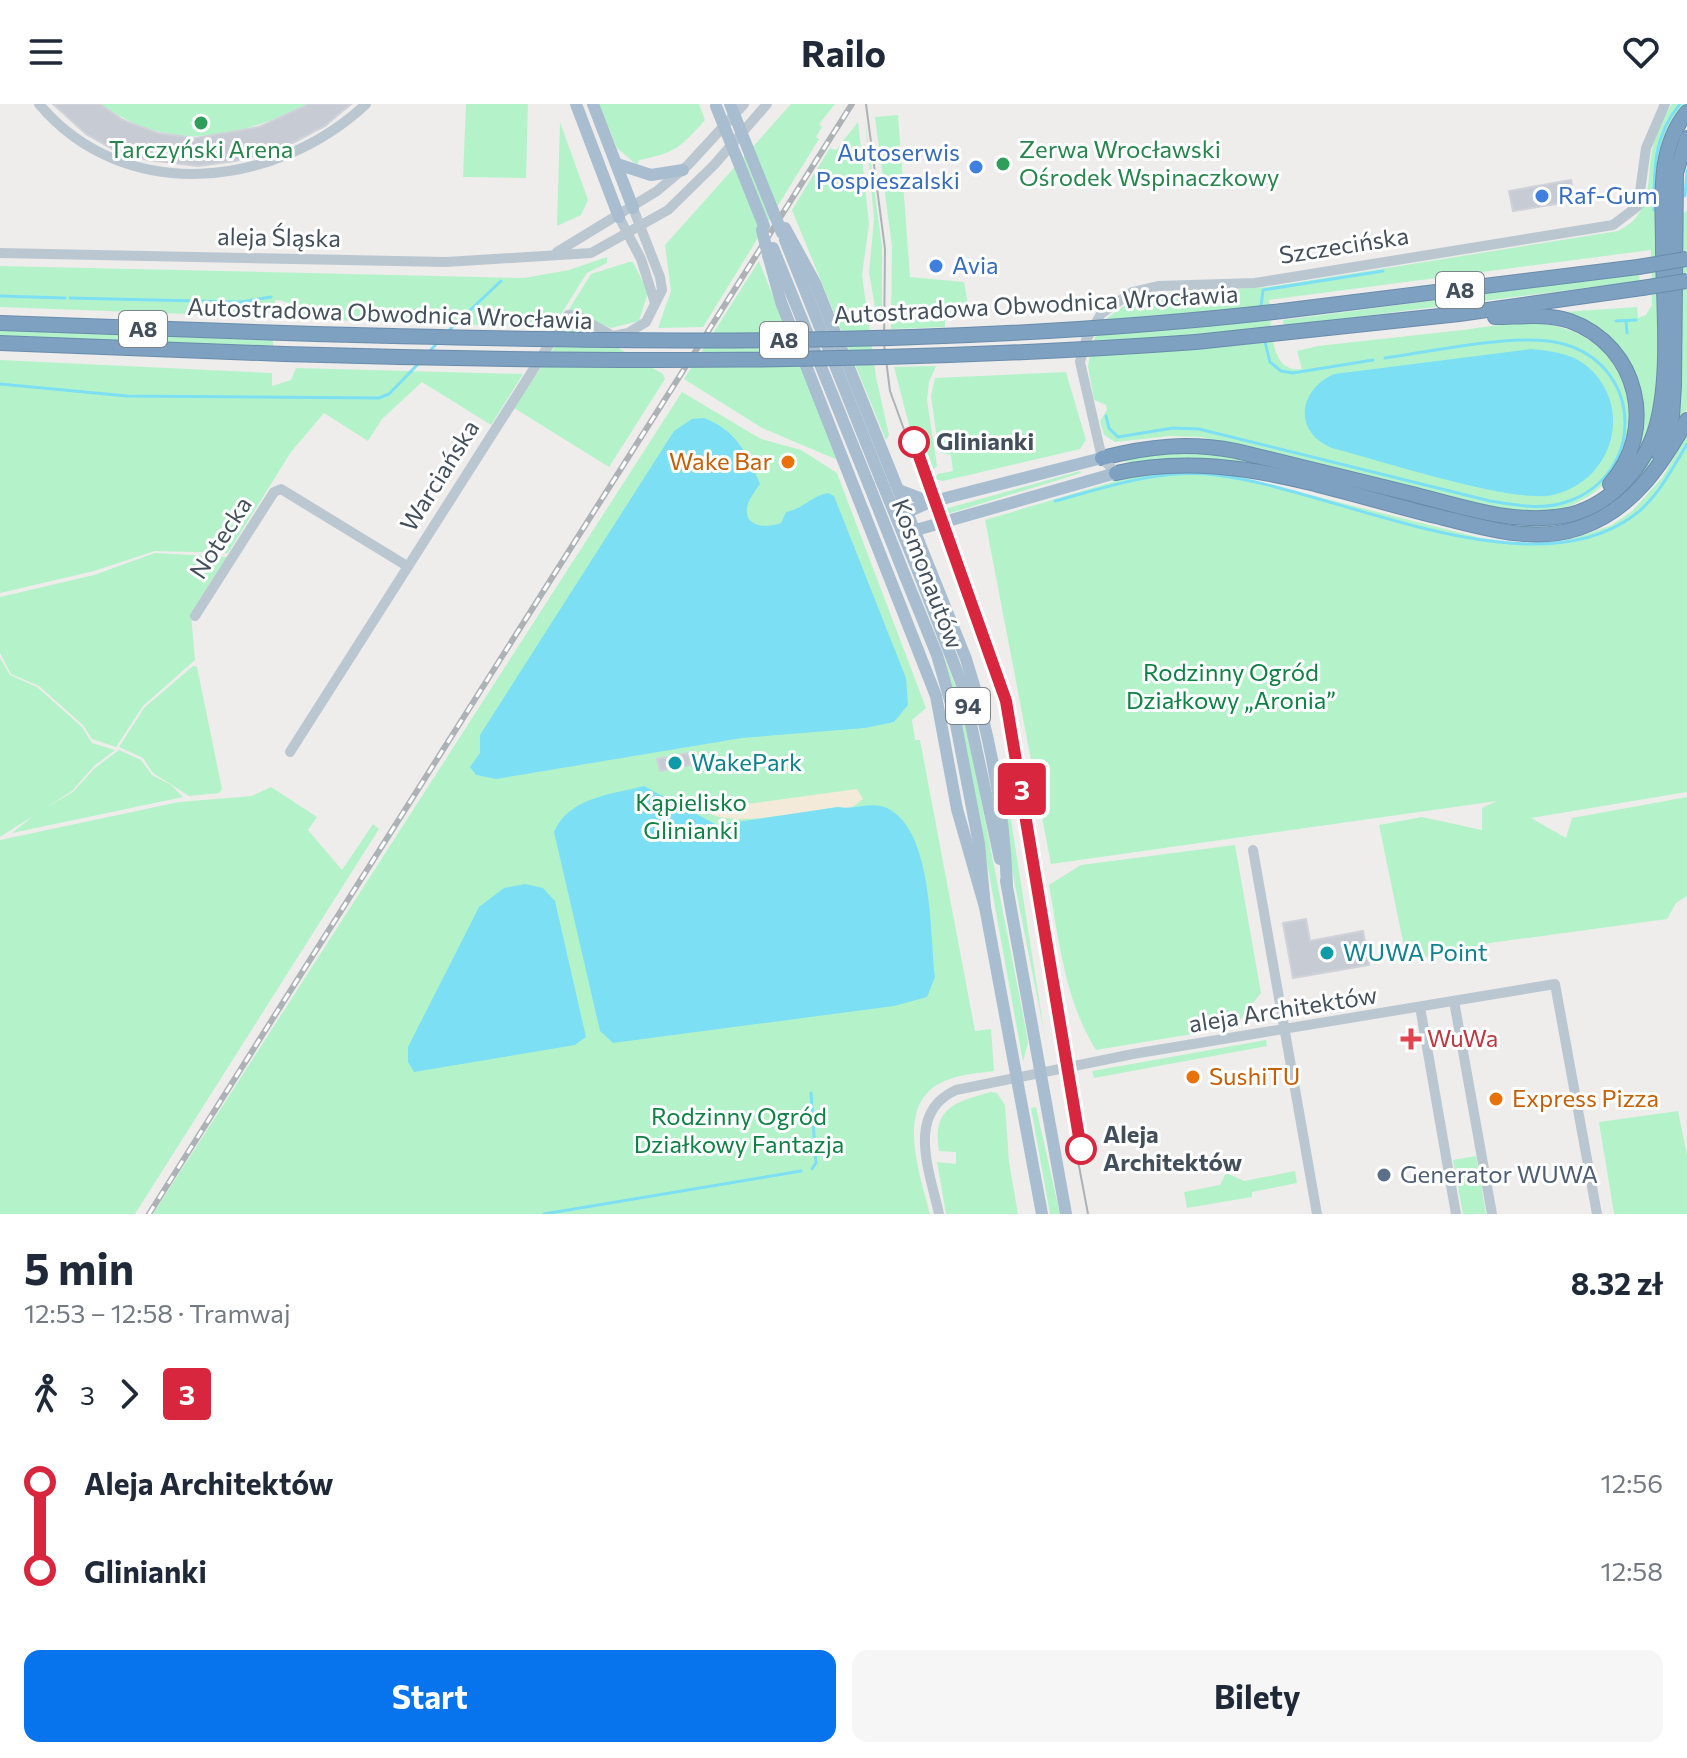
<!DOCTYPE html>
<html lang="pl">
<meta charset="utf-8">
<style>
:root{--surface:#fff;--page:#f6f6f7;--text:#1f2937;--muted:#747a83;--accent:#0774ed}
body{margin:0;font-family:Commissioner,sans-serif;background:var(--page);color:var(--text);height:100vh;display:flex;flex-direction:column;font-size:30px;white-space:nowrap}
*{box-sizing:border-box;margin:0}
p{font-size:26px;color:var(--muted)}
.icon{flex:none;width:44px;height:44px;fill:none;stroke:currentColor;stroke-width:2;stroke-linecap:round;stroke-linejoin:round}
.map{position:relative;height:1110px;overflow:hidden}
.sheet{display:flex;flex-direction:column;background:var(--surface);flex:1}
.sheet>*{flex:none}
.badge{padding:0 16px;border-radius:6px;font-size:28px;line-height:52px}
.map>.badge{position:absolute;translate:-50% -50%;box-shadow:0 0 0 4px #fff}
.legs{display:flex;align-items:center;gap:12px;height:88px;padding:0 24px;font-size:26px}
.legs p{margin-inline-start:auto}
.summary{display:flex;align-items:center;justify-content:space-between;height:136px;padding:0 24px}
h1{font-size:44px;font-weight:700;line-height:60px}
.button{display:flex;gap:16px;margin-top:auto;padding:16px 24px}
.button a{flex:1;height:92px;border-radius:16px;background:var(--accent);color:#fff;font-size:32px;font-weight:700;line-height:92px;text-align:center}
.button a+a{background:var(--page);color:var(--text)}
ul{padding:0 24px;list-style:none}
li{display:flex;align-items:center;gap:28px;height:88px;font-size:30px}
li i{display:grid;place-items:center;width:12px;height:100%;margin:0 10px;background:currentColor}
li i::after{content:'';width:20px;height:20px;margin:-10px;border:6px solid;border-radius:50%;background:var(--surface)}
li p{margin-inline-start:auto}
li:first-child i{background:linear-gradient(#0000 50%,currentColor 0)}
li:last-child i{background:linear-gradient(currentColor 50%,#0000 0)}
header{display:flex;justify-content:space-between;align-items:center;height:104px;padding:0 24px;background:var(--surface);font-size:36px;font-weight:700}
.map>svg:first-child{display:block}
.green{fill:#b4f3ca}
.sand{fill:#f3eada}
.water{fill:#7ddff4}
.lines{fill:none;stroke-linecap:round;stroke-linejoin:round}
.stream{stroke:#7ddff4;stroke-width:3}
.building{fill:#c7cbd3;stroke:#cfd2d9;stroke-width:2}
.highway-casing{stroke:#698cac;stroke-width:16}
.minor{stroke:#bbc7d0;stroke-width:10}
.major{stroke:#a8bdcf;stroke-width:12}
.highway{stroke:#7ea1c1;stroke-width:14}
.tram{stroke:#adb2b7;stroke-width:2}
.rail-casing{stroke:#adb2b7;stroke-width:6}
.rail{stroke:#fff;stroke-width:3;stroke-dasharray:9;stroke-linecap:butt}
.highway-bridge-casing{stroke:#698cac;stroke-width:16;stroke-linecap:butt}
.major-bridge{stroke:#a8bdcf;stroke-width:12}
.highway-bridge{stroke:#7ea1c1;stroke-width:14}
.line-1-casing{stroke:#fff;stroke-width:18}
.line-1{stroke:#d7263d;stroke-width:12}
.leisure-dot{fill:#2e9e5b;stroke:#fff;stroke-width:3}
.shop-dot{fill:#3f7fe0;stroke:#fff;stroke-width:3}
.stop-1-dot{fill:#fff;stroke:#d7263d;stroke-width:4}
.food-dot{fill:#e8710a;stroke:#fff;stroke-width:3}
.culture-dot{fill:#0f9aa8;stroke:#fff;stroke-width:3}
.health-dot{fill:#e0444e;stroke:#fff;stroke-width:3}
.service-dot{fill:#5c6f8a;stroke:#fff;stroke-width:3}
.labels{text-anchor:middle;stroke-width:6;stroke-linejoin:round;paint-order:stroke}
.shield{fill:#fff;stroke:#7b848c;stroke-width:2}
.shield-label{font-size:22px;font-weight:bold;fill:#43505b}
.leisure-label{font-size:24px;fill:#27864d;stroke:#fff}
.shop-label{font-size:24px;fill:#366cbe;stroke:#fff;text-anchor:start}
.street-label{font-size:24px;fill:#43505b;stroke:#fff}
.stop-label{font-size:24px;font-weight:bold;fill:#43505b;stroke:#fff;text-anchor:start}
.food-label{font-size:24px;fill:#c56008;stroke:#fff;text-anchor:start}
.park-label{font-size:24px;fill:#0d8244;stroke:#fff}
.culture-label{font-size:24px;fill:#0d838f;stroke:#fff;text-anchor:start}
.health-label{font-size:24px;fill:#be3a42;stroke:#fff;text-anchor:start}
.service-label{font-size:24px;fill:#4e5e75;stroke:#fff;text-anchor:start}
</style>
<header><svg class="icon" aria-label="menu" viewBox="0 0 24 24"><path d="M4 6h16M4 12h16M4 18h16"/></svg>Railo<svg class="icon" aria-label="heart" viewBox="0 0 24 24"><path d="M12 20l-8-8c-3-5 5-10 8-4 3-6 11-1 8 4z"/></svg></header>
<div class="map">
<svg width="1687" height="1110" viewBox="0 0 1687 1110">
<rect width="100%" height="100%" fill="#efecec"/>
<g class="green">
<path d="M100,0H309C233,35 174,50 100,0Z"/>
<polygon points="466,0 528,0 526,74 463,73"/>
<path d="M599,0H699L705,16C680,44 675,49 639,56L637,61L617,44Z"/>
<polygon points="791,0 835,0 819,20 822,23 816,33 819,35 703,223 658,224 671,187 665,141"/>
<path d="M1672,0H1687L1668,27L1656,293L1644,340L1635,354L1643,314L1635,272L1564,208L1637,203L1638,214L1646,211L1652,201L1651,146L1269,196C1272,219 1268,270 1302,265L1297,247L1318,242C1366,237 1414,231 1463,226C1494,222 1528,215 1559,223C1646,244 1656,368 1572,401C1545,412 1517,407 1488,403L1201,333L1170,332L1115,338L1104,331L1100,317L1107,306L1106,301L1094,296L1088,262L1092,240L1103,217L1135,194L1149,190L1268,183L1618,127C1654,109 1646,79 1652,46C1655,29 1662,14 1672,0Z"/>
<polygon points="898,11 910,173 964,178 968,201 953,214 945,215 945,223 891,225 892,143 875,13"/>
<path d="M1687,14L1682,33L1658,346C1624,411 1580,423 1512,424L1234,358L1191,354L1137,359L1121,357C1193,317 1396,402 1481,412C1515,416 1552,410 1586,409L1657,330L1669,53Z"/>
<polygon points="865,15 882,143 882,220 878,220 869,169 874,115"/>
<polygon points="560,18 588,96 581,111 557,122"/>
<polygon points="858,18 869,120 862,171 876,273 889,331 886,336 792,106 830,44 836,46"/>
<polygon points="1687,107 1687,304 1676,325 1682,110"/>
<path d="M607,153V159L587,169L553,223L299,215C295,203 288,196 275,196L274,210L242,212L0,203V162L524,174L569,166Z"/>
<polygon points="759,157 838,356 762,324 684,275"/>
<polygon points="629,158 633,158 648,188 639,217 611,224 568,207 591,170"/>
<polygon points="1639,170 1640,177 1284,222 1283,216"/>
<polygon points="572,217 663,270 665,275 609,363 514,304"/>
<polygon points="0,226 273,236 273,242 0,232"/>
<polygon points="0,256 272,269 272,282 291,276 296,264 523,270 491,321 422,278 382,315 368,337 324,309 291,348 228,449 155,447 94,467 0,489"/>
<polygon points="936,262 929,278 927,296 937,362 931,369 915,324 910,325 894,263"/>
<polygon points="1066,268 1086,336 1080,345 943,377 934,375 938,370 953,367 951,351 941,349 938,342 931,292 935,274"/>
<path d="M682,288L761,335L801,346L837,369L926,604L912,616L915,636H920L975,927L991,925L994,967C979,969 963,970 950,975C891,994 920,1069 930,1110H153Z"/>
<polygon points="1687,331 1687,688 1531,714 1566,734 1572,714 1687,693 1687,792 1676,799 1667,815 1490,839 1407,857 1379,721 1422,713 1482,726 1482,704 1497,697 1051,760 985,416 1129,373 1190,367 1239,373 1481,434 1537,441 1559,439 1610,422 1631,408 1662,374"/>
<polygon points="1080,367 1081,369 944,411 941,406"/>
<polygon points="155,449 227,453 191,509 195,556 143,602 116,643 92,635 83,621 39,582 11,570 0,549 0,493 94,471"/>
<polygon points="911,469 962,598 1026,926 1028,938 1023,958 962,620 940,541"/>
<polygon points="0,554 10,571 37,583 82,623 92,639 115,646 94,662 72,687 0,733"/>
<polygon points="193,562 197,563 222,685 219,689 189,692 153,669 143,654 119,643 144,604"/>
<polygon points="119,646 141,656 152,671 171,681 183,693 12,729 38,708 73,688 95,664"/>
<polygon points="271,683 317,713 308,726 342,766 373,720 379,725 135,1110 0,1110 0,736 179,698 252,692"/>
<polygon points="1009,703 1043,921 1048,948 1011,761 1006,704"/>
<path d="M1235,741L1261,889L1234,923L1096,946C1065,897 1059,836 1049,781L1081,761Z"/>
<polygon points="1266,936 1267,942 1094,974 1092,967"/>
<path d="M991,988L997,989L1005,1001L1009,1058L1018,1110H946L937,1058L956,1060V1048L939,1047C932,1004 954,998 991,988Z"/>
<polygon points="1036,1003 1060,1110 1050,1110 1031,1004"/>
<polygon points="1678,1007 1687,1051 1687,1110 1614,1110 1599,1018"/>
<polygon points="1476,1052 1486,1110 1463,1110 1453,1056"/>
<polygon points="1295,1067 1297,1079 1252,1088 1252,1093 1187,1104 1184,1088 1220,1081 1226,1069 1244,1077"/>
</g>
<path class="sand" d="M857,685L863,695L850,705L838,703C807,707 720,727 702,704L725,697L740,701Z"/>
<g class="water">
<path d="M1531,245C1551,247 1572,249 1588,263C1635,304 1612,378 1553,391C1512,400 1379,356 1332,344C1293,328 1298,286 1334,270Z"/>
<path d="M704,314C737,327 747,349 760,380C755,387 748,396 747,404C744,424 769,424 781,419L786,408C803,405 811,392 828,389L834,392L906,574L908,601L894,618L865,624L742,634L496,675L476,671L470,663L480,649V631L674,327L692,315Z"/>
<path d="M644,682L717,721L838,703C854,706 872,697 887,704C933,726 930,828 935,873L927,893L894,902L613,939L600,927L554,728C569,693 610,691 644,682Z"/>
<polygon points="525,780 543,784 555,797 586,933 575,941 414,968 408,958 408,943 479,803 504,784"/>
</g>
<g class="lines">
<g class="stream">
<polyline points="1685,92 1687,67"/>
<path d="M1654,106C1654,66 1653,32 1680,0"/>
<polyline points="0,192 65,194"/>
<polyline points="70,194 241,198 271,193"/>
<polyline points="1261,203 1263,186 1383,167"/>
<polyline points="466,210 501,177"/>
<polyline points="1616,217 1636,216"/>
<polyline points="1626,217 1627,229"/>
<polyline points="447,229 455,220"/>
<polyline points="1264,234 1270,258 1281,267 1293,269 1373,256"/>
<polyline points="428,249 439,237"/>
<polyline points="0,280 127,292 379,294 389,290 420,258"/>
<path d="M1106,312L1109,324L1118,333L1173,324L1199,325L1490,397C1516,401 1543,407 1569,397C1644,370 1644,266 1567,241C1524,226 1432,248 1385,254"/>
<path d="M1055,397C1107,383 1161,364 1216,371C1334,385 1528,489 1633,412C1657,395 1672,365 1687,340"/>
<polyline points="811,989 816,1059 812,1065"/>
<polyline points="544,1110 801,1067"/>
</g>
</g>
<g class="building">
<polygon points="53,0 100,0 123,16 158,29 196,34 259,23 309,0 351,0 325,22 285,43 235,57 198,62 148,56 116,47 86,30"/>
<polygon points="1571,76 1575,97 1513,107 1509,87"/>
<polygon points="689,649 691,661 660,667 657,655"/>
<polygon points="1306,815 1310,837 1363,827 1369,861 1293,874 1283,819"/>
</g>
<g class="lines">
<g class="highway-casing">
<g id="highway">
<polyline points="1282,207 1638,163"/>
<path d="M1495,213C1520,213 1546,209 1570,217C1639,242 1658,327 1610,380"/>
<polyline points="0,219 285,229"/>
<polyline points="1196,238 1459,210 1642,184"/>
<polyline points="0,239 284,250"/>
<polyline points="1659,350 1672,313 1674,282 1676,69 1687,34"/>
<path d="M1102,354C1149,342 1189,338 1236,347C1294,361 1351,375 1408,389C1457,401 1512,421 1563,412C1605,405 1640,369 1654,330C1672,277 1663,199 1663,142C1663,96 1656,46 1687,8"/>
<path d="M1116,369C1227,344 1328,386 1436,412C1482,423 1532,440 1579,424C1632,406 1661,362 1687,316"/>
</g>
</g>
<g class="minor">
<path d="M39,0C124,101 275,85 366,0"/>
<polyline points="619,113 641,155 655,199"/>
<polyline points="557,148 657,87 688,61 744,0"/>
<polyline points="0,149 446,158 591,149 668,106 714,61 767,0"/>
<polyline points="1116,369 1102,354 1080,258 1086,236 1101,210 1132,188 1158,182 1255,179 1613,121 1638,102 1646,44 1665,0"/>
<polyline points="195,512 274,388 281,385 407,462"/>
<polyline points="290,648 568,211 576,211 613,232 628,229 646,218 662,186 660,173 633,104"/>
<polyline points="1253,746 1317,1110"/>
<polyline points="1454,897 1492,1110"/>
<polyline points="1420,903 1456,1110"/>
<path d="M939,1110C930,1068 905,1009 956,986L1133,950L1555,880L1597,1110"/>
</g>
<g class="major">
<polyline points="576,0 619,113"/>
<polyline points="593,0 633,104"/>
<polyline points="750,50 773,107"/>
<polyline points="617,60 651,71 683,66"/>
<polyline points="740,62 764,122"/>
<path d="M785,124L815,179L966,555C990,630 1004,702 1007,781"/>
<polyline points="785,136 881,376"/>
<polyline points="773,144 869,381"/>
<polyline points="768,151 781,198 936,592 957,705 985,803"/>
<polyline points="899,386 930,398"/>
<polyline points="903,410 930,398 1102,354"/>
<polyline points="909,428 1116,369"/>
<polyline points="918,467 963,583 1000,755"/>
<polyline points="905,472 937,551 954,610 979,740 985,803 1042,1110"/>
<polyline points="1006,777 1066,1110"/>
</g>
<use href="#highway" class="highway"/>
<polyline class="tram" points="866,0 885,145 884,240 890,287 988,556 1008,630 1055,934 1088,1110"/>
<g class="rail-casing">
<polyline id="rail" points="149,1110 852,0"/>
</g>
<use href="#rail" class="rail"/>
<g class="highway-bridge-casing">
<g id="highway-bridge">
<polyline points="1638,163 1687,155"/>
<polyline points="1642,184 1687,177"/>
<path d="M285,229C618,239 951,245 1282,207"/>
<path d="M284,250C589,259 892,260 1196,238"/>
</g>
</g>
<g class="major-bridge">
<polyline points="730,0 750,50"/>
<polyline points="716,2 740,62"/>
<polyline points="773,107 782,129"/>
<polyline points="762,126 768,151"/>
<polyline points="881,376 918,467"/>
<polyline points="869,381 905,472"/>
</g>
<use href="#highway-bridge" class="highway-bridge"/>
</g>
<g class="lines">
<g class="line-1-casing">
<polyline id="line-1" points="914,338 1006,597 1081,1045"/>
</g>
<use href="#line-1" class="line-1"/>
</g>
<g class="leisure-dot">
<circle cx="201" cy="19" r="8"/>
<circle cx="1003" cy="60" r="8"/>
</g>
<g class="shop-dot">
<circle cx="976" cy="63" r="8"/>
<circle cx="1542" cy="92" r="8"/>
<circle cx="936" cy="162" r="8"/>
</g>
<g class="stop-1-dot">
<circle cx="914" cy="338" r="14"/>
<circle cx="1081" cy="1045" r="14"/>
</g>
<g class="food-dot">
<circle cx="788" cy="358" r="8"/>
<circle cx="1193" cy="973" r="8"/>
<circle cx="1496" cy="995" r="8"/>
</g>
<g class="culture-dot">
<circle cx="675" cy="659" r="8"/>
<circle cx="1327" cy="849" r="8"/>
</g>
<path class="health-dot" d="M1407 923h8v8h8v8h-8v8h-8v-8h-8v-8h8z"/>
<circle class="service-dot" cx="1384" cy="1071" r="8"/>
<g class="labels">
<g class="shield">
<rect x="1436" y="168" width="48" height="36" rx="6"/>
<rect x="119" y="207" width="48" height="36" rx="6"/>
<rect x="760" y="218" width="48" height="36" rx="6"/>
<rect x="946" y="584" width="44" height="36" rx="6"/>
</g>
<g class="shield-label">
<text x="1460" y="194">A8</text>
<text x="143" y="233">A8</text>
<text x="784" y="244">A8</text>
<text x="968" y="610">94</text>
</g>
<g class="leisure-label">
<text x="201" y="54">Tarczyński Arena</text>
<text x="1019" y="54" text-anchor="start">Zerwa Wrocławski<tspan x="1019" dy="28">Ośrodek Wspinaczkowy</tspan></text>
</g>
<g class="shop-label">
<text x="960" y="57" text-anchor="end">Autoserwis<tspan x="960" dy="28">Pospieszalski</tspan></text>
<text x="1558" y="100">Raf-Gum</text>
<text x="952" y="170">Avia</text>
</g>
<g class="street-label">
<text transform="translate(279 134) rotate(1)" y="8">aleja Śląska</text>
<text transform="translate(1344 142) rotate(-9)" y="8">Szczecińska</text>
<text transform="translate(1036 201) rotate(-3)" y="8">Autostradowa Obwodnica Wrocławia</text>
<text transform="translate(390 210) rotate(2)" y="8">Autostradowa Obwodnica Wrocławia</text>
<text transform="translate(440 372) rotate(-58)" y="8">Warciańska</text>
<text transform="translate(221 434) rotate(-57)" y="8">Notecka</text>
<text transform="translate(927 470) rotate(69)" y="8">Kosmonautów</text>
<text transform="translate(1283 906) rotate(-9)" y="8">aleja Architektów</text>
</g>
<g class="stop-label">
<text x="936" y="346">Glinianki</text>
<text x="1103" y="1039">Aleja<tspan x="1103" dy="28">Architektów</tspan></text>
</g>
<g class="food-label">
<text x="772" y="366" text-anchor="end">Wake Bar</text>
<text x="1209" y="981">SushiTU</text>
<text x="1512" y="1003">Express Pizza</text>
</g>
<g class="park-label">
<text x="1231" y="577">Rodzinny Ogród<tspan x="1231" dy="28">Działkowy „Aronia”</tspan></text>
<text x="691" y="707">Kąpielisko<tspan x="691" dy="28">Glinianki</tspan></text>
<text x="739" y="1021">Rodzinny Ogród<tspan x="739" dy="28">Działkowy Fantazja</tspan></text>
</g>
<g class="culture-label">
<text x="691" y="667">WakePark</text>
<text x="1343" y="857">WUWA Point</text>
</g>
<g class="health-label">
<text x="1427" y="943">WuWa</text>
</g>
<g class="service-label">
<text x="1400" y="1079">Generator WUWA</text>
</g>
</g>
</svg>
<b class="badge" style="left:1022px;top:685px;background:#d7263d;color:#fff">3</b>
</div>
<section class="sheet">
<div class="summary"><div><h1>5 min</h1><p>12:53 – 12:58 · Tramwaj</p></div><b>8.32 zł</b></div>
<div class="legs"><svg class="icon" aria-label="walk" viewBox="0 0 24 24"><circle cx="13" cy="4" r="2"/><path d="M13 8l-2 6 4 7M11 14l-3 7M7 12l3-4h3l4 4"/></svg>3<svg class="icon" aria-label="forward" viewBox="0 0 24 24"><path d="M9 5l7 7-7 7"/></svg><b class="badge" style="background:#d7263d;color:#fff">3</b></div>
<ul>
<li><i style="color:#d7263d"></i><b>Aleja Architektów</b><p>12:56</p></li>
<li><i style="color:#d7263d"></i><b>Glinianki</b><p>12:58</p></li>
</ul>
<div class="button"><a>Start</a><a>Bilety</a></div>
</section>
